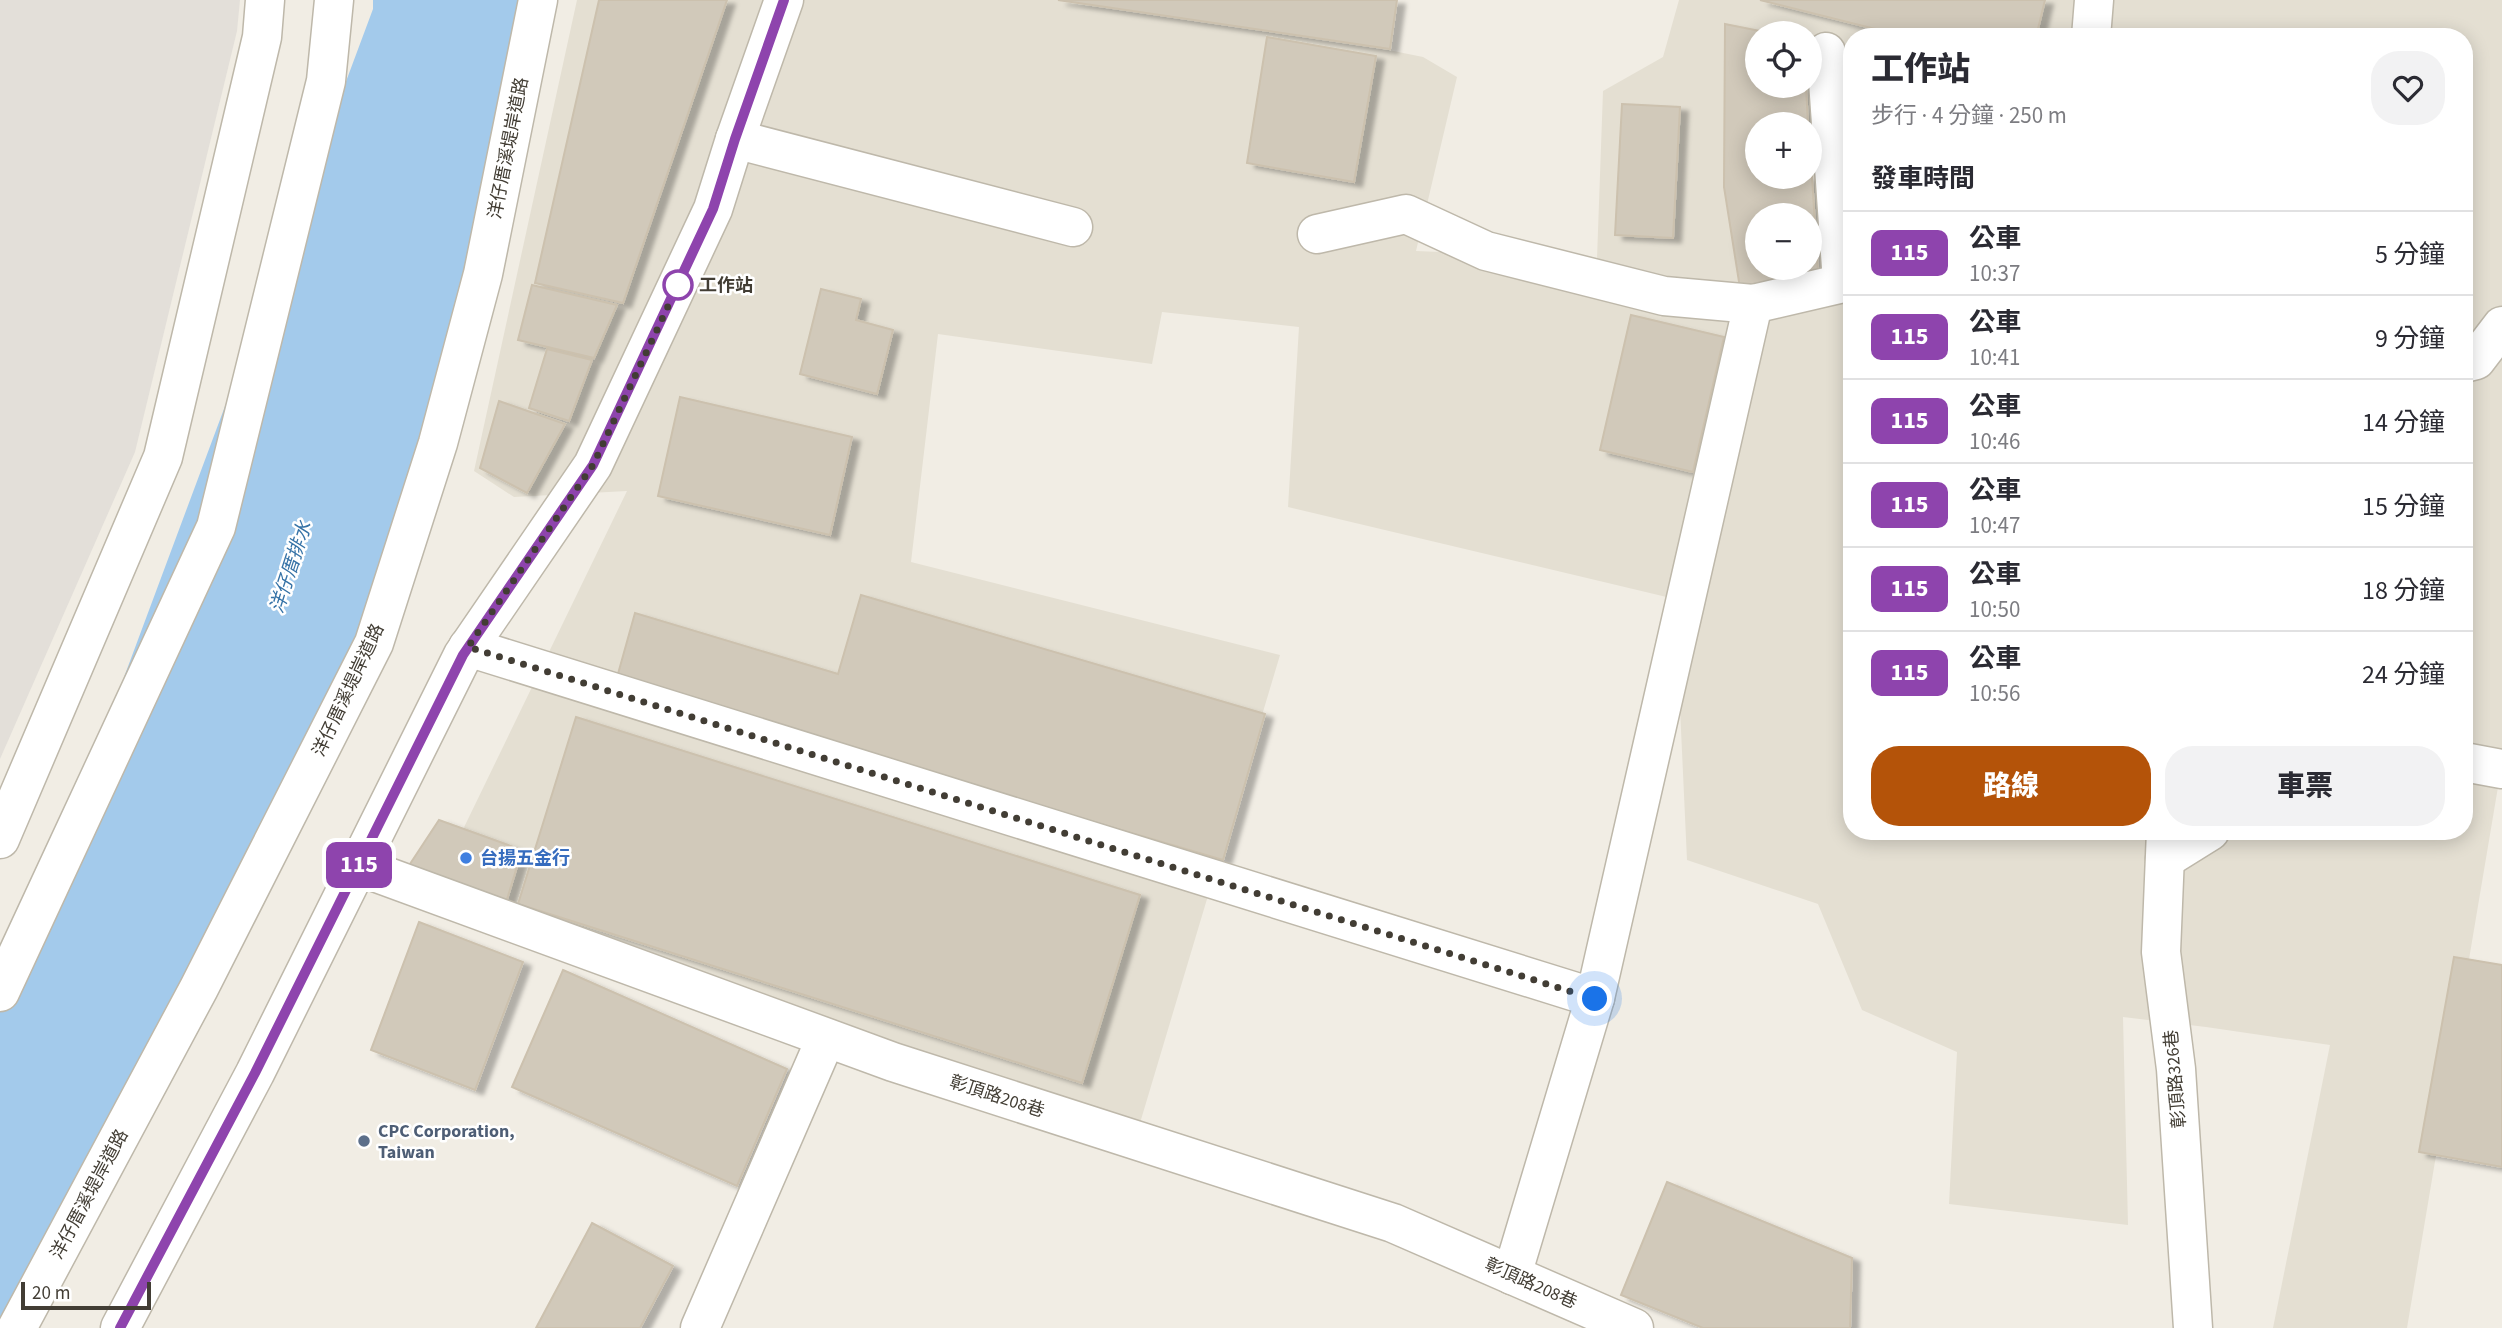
<!DOCTYPE html>
<html lang="zh-TW">
<meta charset="utf-8">
<style>
:root{--surface:#fff;--page:#f2f2f3;--text:#2b2b33;--muted:#7c7c81;--line:#e1e1e2;--accent:#b45309}
body{margin:0;font-family:"Source Sans 3","Noto Sans TC",sans-serif;background:var(--page);color:var(--text);height:100vh;display:flex;flex-direction:column;font-size:26px;white-space:nowrap}
*{box-sizing:border-box;margin:0}
p{font-size:23px;color:var(--muted)}
.icon{flex:none;width:38px;height:38px;fill:none;stroke:currentColor;stroke-width:2;stroke-linecap:round;stroke-linejoin:round}
.map{position:relative;flex:1;overflow:hidden}
.sheet{position:absolute;left:1843px;top:28px;width:630px;height:812px;display:flex;flex-direction:column;background:var(--surface);border-radius:28px;box-shadow:0 4px 18px #0003}
.sheet>*{flex:none}
.badge{padding:0 14px;border-radius:10px;font-size:24px;line-height:46px}
.tools{position:absolute;left:1745px;top:21px;display:grid;gap:14px}
.tools a{display:grid;place-items:center;width:77px;height:77px;border-radius:50%;background:var(--surface);box-shadow:0 4px 18px #0003;font-size:35px}
.scale{position:absolute;left:21px;bottom:18px;width:130px;box-sizing:border-box;padding-left:7px;border:4px solid #423d34;border-top:0;font-size:19px;line-height:24px;white-space:nowrap;color:#423d34;-webkit-text-stroke:5px #fff;paint-order:stroke}
.you{position:absolute;width:35px;height:35px;margin:-18px;border:5px solid #fff;border-radius:50%;background:#1a73e8;box-shadow:0 0 0 10px #1a73e833}
.map>.badge{position:absolute;translate:-50% -50%;box-shadow:0 0 0 4px #fff}
h2{padding:0 28px;font-size:26px;line-height:63px}
.round{display:grid;place-items:center;flex:none;width:74px;height:74px;border-radius:28px;background:var(--page)}
.headline{display:flex;align-items:center;justify-content:space-between;height:119px;padding:0 28px}
h1{font-size:33px;font-weight:800;line-height:52px}
.cta{display:flex;gap:14px;margin-top:auto;padding:14px 28px}
.cta a{flex:1;height:80px;border-radius:28px;background:var(--accent);color:#fff;font-size:28px;font-weight:800;line-height:80px;text-align:center}
.cta a+a{background:var(--page);color:var(--text)}
ul{padding:0;list-style:none}
li{display:flex;align-items:center;gap:21px;height:84px;padding:0 28px;border-top:2px solid var(--line)}
li div{flex:1}
li b{display:block;font-size:26px}
li em{font-style:normal}
li .badge{min-width:77px;font-weight:700;text-align:center}
.map>svg:first-child{display:block}
.residential{fill:#e4dfd2;fill-rule:evenodd}
.industrial{fill:#e3dfd9}
.water{fill:#a3caeb}
.building{fill:#d1c9ba;stroke:#ccc1ae;stroke-width:2;fill-rule:evenodd;filter:url(#shadow)}
.lines{fill:none;stroke-linecap:round;stroke-linejoin:round}
.minor-casing{stroke:#beb8aa;stroke-width:41}
.minor{stroke:#fff;stroke-width:38}
.line-casing{stroke:#fff;stroke-width:16}
.line{stroke:#8e44ad;stroke-width:10}
.walk{stroke:#423d34;stroke-width:7;stroke-dasharray:0 12.6}
.stop-dot{fill:#fff;stroke:#8e44ad;stroke-width:3.5}
.shop-dot{fill:#3f7fe0;stroke:#fff;stroke-width:2.5}
.service-dot{fill:#5c6f8a;stroke:#fff;stroke-width:2.5}
.labels{text-anchor:middle;stroke-width:5;stroke-linejoin:round;paint-order:stroke}
.street-label{font-size:18px;fill:#423d34;stroke:#fff}
.stop-label{font-size:18px;font-weight:bold;fill:#423d34;stroke:#fff;text-anchor:start}
.shop-label{font-size:18px;font-weight:bold;fill:#366cbe;stroke:#fff;text-anchor:start}
.service-label{font-size:18px;font-weight:bold;fill:#4e5e75;stroke:#fff;text-anchor:start}
.water-label{font-size:19px;font-style:italic;fill:#3572a6;stroke:#fff}
</style>
<div class="map">
<svg width="2502" height="1328" viewBox="0 0 2502 1328">
<defs>
<filter id="shadow"><feDropShadow dx="8" dy="4.5" stdDeviation="2" flood-color="#0004"/></filter>
</defs>
<rect width="100%" height="100%" fill="#f1ede4"/>
<path class="residential" d="M577,0H1142L1423,57L1457,77L1416,251L1597,259L1603,91L1663,57L1679,0H2502V781H2499L2407,1328H2273L2330,1045L2206,1027L2123,1017L2128,1225L1949,1204L1957,1052L1862,1010L1818,904L1687,860L1675,599L1288,507L1299,327L1162,312L1152,364L938,334L911,562L1280,655L1137,1133L438,881L627,491L514,497L474,471ZM1757,33H1810V86H1757ZM1852,37H2464V831H1852ZM1757,124H1810V177H1757ZM1757,215H1810V268H1757Z"/>
<polygon class="industrial" points="0,0 240,0 237,31 135,452 0,759"/>
<polygon class="water" points="373,0 524,0 475,275 364,633 193,981 0,1321 0,1010 373,9"/>
<g class="building">
<polygon points="599,0 727,0 623,303 535,283"/>
<polygon points="1058,0 1397,0 1390,49"/>
<polygon points="1760,0 2045,0 2036,37 1907,37"/>
<path d="M1725,24L1770,33H1757V86H1806L1808,124H1757V177H1810V145L1818,272L1740,288L1724,187ZM1757,215H1810V268H1757Z"/>
<polygon points="1267,37 1376,56 1354,182 1247,163"/>
<polygon points="1622,104 1680,107 1673,238 1615,235"/>
<polygon points="532,285 617,305 594,358 518,340"/>
<polygon points="821,289 861,299 856,320 893,330 877,394 800,374"/>
<polygon points="1631,315 1724,337 1693,472 1600,450"/>
<polygon points="547,349 592,360 569,421 529,408"/>
<polygon points="680,397 852,437 830,535 658,496"/>
<polygon points="499,401 565,424 527,493 480,468"/>
<polygon points="861,595 1265,714 1223,860 616,681 635,613 838,674"/>
<polygon points="576,717 1140,895 1082,1083 518,904"/>
<polygon points="439,820 522,850 505,906 408,867"/>
<polygon points="419,922 523,962 475,1090 371,1050"/>
<polygon points="2454,957 2502,965 2502,1167 2419,1152"/>
<polygon points="563,970 787,1069 737,1186 512,1087"/>
<polygon points="1667,1182 1852,1258 1850,1328 1703,1328 1621,1295"/>
<polygon points="592,1223 673,1266 640,1328 536,1328"/>
</g>
<g class="lines">
<g class="minor-casing">
<g id="minor">
<polyline points="2091,37 2094,0"/>
<polyline points="1826,52 1842,282"/>
<polyline points="735,139 1073,227"/>
<polyline points="1317,234 1406,214 1486,251 1664,296 1753,304 1852,281"/>
<polyline points="2464,363 2476,360 2502,326"/>
<polyline points="468,647 1595,998"/>
<polyline points="2464,762 2502,769"/>
<polyline points="2166,831 2161,952 2176,1069 2193,1328"/>
<polyline points="0,839 163,457 262,37 265,0"/>
<polyline points="2165,859 2210,831"/>
<polyline points="358,866 893,1062 1393,1223 1634,1328"/>
<polyline points="0,992 216,527 326,81 334,0"/>
<polyline points="1512,1275 1595,998 1753,304"/>
<polyline points="17,1328 199,988 374,643 438,443 483,274 538,0"/>
<polyline points="120,1328 255,1073 463,655 593,465 713,209 735,139 784,0"/>
<polyline points="700,1328 826,1038"/>
</g>
</g>
<use href="#minor" class="minor"/>
</g>
<g class="lines">
<g class="line-casing">
<polyline id="line" points="120,1328 255,1073 463,655 593,465 713,209 735,139 784,0"/>
</g>
<use href="#line" class="line"/>
<polyline class="walk" points="678,285 681,279 593,465 468,647 1595,999"/>
</g>
<circle class="stop-dot" cx="678" cy="285" r="14"/>
<circle class="shop-dot" cx="466" cy="858" r="7"/>
<circle class="service-dot" cx="364" cy="1141" r="7"/>
<g class="labels">
<g class="street-label">
<text transform="translate(508 148) rotate(-79)" y="6">洋仔厝溪堤岸道路</text>
<text transform="translate(348 690) rotate(-65)" y="6">洋仔厝溪堤岸道路</text>
<text transform="translate(2175 1079) rotate(-95)" y="6">彰頂路326巷</text>
<text transform="translate(997 1096) rotate(18)" y="6">彰頂路208巷</text>
<text transform="translate(89 1194) rotate(-62)" y="6">洋仔厝溪堤岸道路</text>
<text transform="translate(1531 1283) rotate(24)" y="6">彰頂路208巷</text>
</g>
<g class="stop-label">
<text x="699" y="291">工作站</text>
</g>
<g class="shop-label">
<text x="480" y="864">台揚五金行</text>
</g>
<g class="service-label">
<text x="378" y="1137">CPC Corporation,<tspan x="378" dy="21">Taiwan</tspan></text>
</g>
<g class="water-label">
<text transform="translate(290 567) rotate(-72)" y="7">洋仔厝排水</text>
</g>
</g>
</svg>
<div class="tools">
<a><svg class="icon" aria-label="locate" viewBox="0 0 24 24"><circle cx="12" cy="12" r="6"/><path d="M12 2v4M12 18v4M2 12h4M18 12h4"/></svg></a>
<a>+</a>
<a>−</a>
</div>
<div class="scale">20 m</div>
<div class="you" style="left:1595px;top:999px"></div>
<b class="badge" style="left:359px;top:865px;background:#8e44ad;color:#fff">115</b>
<section class="sheet">
<div class="headline"><div><h1>工作站</h1><p>步行 · 4 分鐘 · 250 m</p></div><a class="round"><svg class="icon" aria-label="heart" viewBox="0 0 24 24"><path d="M12 20l-8-8c-3-5 5-10 8-4 3-6 11-1 8 4z"/></svg></a></div>
<h2>發車時間</h2>
<ul>
<li><span class="badge" style="background:#8e44ad;color:#fff">115</span><div><b>公車</b><p>10:37</p></div><em>5 分鐘</em></li>
<li><span class="badge" style="background:#8e44ad;color:#fff">115</span><div><b>公車</b><p>10:41</p></div><em>9 分鐘</em></li>
<li><span class="badge" style="background:#8e44ad;color:#fff">115</span><div><b>公車</b><p>10:46</p></div><em>14 分鐘</em></li>
<li><span class="badge" style="background:#8e44ad;color:#fff">115</span><div><b>公車</b><p>10:47</p></div><em>15 分鐘</em></li>
<li><span class="badge" style="background:#8e44ad;color:#fff">115</span><div><b>公車</b><p>10:50</p></div><em>18 分鐘</em></li>
<li><span class="badge" style="background:#8e44ad;color:#fff">115</span><div><b>公車</b><p>10:56</p></div><em>24 分鐘</em></li>
</ul>
<div class="cta"><a>路線</a><a>車票</a></div>
</section>
</div>
